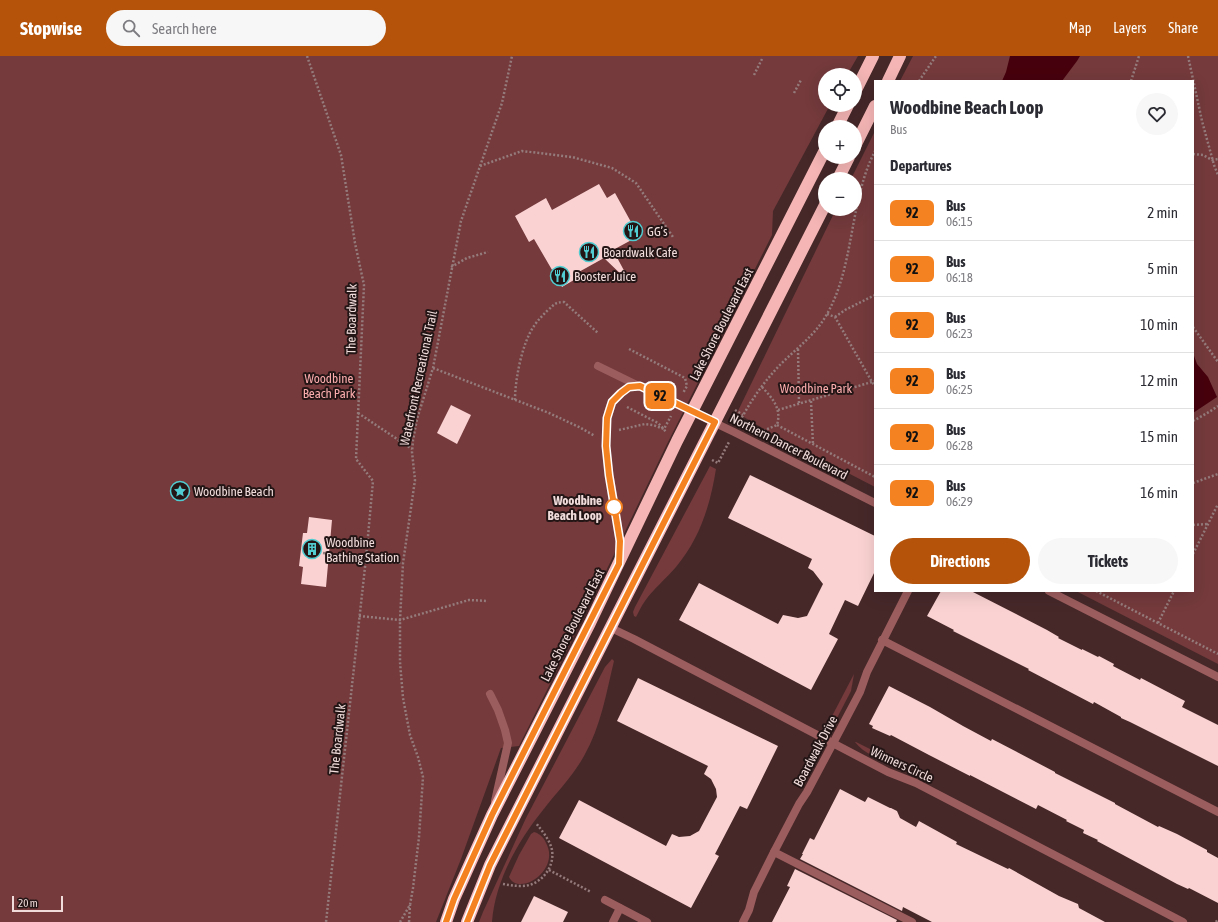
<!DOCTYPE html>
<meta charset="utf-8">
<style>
:root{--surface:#fff;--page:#f7f7f7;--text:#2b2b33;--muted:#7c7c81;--line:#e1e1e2;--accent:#b45309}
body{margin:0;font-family:"Asap Condensed",sans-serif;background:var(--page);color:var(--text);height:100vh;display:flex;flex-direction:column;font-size:15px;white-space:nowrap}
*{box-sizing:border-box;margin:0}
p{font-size:13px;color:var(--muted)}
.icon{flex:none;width:22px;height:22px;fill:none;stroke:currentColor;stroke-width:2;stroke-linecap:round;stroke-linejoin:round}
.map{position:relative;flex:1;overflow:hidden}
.sheet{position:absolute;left:874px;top:24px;width:320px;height:512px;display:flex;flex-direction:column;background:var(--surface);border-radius:0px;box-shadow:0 4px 16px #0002}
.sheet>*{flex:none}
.badge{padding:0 8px;border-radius:6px;font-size:14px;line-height:26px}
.buttons{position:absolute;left:818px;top:12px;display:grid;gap:8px}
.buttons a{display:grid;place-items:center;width:44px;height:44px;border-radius:50%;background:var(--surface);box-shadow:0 4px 16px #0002;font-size:20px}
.scale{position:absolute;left:12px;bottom:10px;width:51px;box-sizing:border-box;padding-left:4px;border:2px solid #f0dcdb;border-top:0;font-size:11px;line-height:14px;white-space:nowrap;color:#f0dcdb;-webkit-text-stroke:3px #231515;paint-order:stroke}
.map>.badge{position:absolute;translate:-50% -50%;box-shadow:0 0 0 2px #fff}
h2{padding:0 16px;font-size:15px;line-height:36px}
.round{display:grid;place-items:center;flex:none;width:42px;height:42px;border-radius:21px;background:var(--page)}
.head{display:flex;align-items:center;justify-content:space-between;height:68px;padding:0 16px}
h1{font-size:19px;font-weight:700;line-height:30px}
.action{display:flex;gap:8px;margin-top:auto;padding:8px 16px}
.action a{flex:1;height:46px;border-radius:24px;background:var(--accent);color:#fff;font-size:16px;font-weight:700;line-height:46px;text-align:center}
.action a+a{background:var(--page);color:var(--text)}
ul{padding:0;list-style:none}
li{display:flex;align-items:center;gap:12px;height:56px;padding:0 16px;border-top:1px solid var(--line)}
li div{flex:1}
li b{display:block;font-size:15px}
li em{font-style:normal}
li .badge{min-width:44px;font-weight:700;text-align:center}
header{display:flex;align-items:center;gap:24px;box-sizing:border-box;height:56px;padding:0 20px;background:var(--accent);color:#fff}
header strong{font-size:19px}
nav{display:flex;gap:22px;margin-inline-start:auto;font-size:14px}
.search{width:280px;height:36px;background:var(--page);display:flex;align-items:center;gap:10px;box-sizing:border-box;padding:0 14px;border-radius:22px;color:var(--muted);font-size:15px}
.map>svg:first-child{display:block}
.green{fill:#743a3c}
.water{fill:#46000d}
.building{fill:#fad2d2}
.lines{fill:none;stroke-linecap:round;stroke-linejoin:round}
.path{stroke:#957b7b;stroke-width:2.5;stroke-dasharray:2 2;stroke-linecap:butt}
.lane{stroke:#9c5d5e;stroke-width:8}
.street{stroke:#9c5d5e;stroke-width:8}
.highway{stroke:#f5b5b5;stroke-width:12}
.line-casing{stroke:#fff;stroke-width:9}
.line{stroke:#f58220;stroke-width:6}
.stop-dot{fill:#fff;stroke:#f58220;stroke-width:2}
.labels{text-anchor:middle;stroke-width:4;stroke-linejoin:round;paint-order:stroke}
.poi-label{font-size:13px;fill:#f0dcdb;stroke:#231515;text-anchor:start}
.street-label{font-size:13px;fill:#f0dcdb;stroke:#231515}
.park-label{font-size:13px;fill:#fbacad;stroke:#231515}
.stop-label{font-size:13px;font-weight:bold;fill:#f0dcdb;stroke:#231515;text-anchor:end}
</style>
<header>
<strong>Stopwise</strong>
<div class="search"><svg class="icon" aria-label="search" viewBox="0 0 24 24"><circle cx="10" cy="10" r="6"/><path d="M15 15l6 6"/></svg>Search here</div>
<nav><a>Map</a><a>Layers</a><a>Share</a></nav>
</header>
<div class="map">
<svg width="1218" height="866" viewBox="0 0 1218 866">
<rect width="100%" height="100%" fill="#462829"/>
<g class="green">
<polygon points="0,0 858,0 847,19 825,19 825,49 830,49 773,155 772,179 667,388 594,540 519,690 501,692 461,803 436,866 0,866"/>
<polygon points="913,0 1218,0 1218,608 1076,535 1193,535 1193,25 900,25"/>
<polygon points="875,75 875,431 771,377 737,357 836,153 855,153 855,123 851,123"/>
<path d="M710,410L716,413C710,450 700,482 676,511C666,523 654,532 645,545C641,550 639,556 636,561L634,560L633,556L635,551Z"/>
<path d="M612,603L614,605C606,638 601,670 584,700C573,720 557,736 543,754C518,785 495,825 492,866H479L483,856L526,762L605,611Z"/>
<polygon points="854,618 851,635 837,662 834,665 830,664"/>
<path d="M855,686H856L904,710C889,707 864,699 855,686Z"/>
<path d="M534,776C541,778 544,782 547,789C559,815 519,841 509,821L519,799L531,778Z"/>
</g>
<g class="water">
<polygon points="1010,0 1080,0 1077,5 1062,25 1002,25 1006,16"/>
<polygon points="1193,297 1197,308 1208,321 1217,341 1193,357"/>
</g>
<g class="building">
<polygon points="599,128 607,142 615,137 631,166 640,169 637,181 613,194 628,222 626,223 604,202 577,217 579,221 562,231 534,183 529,186 515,160 546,142 552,154"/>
<polygon points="451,349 471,359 457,388 437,377"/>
<polygon points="750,419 875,480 875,515 858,550 845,544 829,578 838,583 811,634 679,564 699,527 778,568 783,559 798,562 807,560 823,528 813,515 808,512 812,503 728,462"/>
<polygon points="309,461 332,464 326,531 301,528 303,511 299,510 303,477 307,477"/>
<polygon points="941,535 971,535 1047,574 1059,581 1058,582 1082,594 1082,593 1098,601 1099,600 1114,608 1113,610 1140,624 1141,622 1185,645 1182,651 1218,669 1218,710 1130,666 1121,662 1121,661 1094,646 1093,648 1028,614 1029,613 953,575 954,574 927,560"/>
<polygon points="638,622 778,690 747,753 740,750 715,798 719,800 691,852 559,782 579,744 666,790 672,778 679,781 690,780 699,775 717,741 716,733 711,723 704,718 708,710 617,665"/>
<polygon points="889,630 930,651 963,670 991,685 992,683 1055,716 1055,717 1115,747 1115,748 1158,771 1159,770 1177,778 1207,794 1207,796 1218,802 1218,847 1189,832 1188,833 1177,828 1097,785 1098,784 1083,777 1084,774 1066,765 1067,764 1038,749 1036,753 970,719 970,720 929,699 891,679 890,680 872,672 873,670 869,668"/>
<polygon points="840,733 865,746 868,741 890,752 891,752 897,755 900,762 916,771 919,765 957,786 956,788 1008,813 1009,812 1059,840 1078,848 1079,852 1105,866 932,866 903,851 902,855 800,803 803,798 802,798 810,782 814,784"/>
<polygon points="795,813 897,864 896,866 772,866 790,831 787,830"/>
<polygon points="534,840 568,856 563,866 521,866"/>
</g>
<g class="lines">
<g class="path">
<polyline points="307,0 341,99 355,187 364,229 356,403 373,425 366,502 326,866"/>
<polyline points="1188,0 1202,65 1214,109 1218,119"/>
<polyline points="754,19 762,3"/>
<polyline points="919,25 936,0"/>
<polyline points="1131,25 1139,0"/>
<polyline points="794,37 801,24"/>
<polyline points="1193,98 1203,99 1212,104 1218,103"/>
<polyline points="480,110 522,95 572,101 612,112 636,127 673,181"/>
<polyline points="451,211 467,202 488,196"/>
<polyline points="827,258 835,261 872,326 875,330"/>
<polyline points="835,261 845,254 875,239"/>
<polyline points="1193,271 1218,306"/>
<polyline points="629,293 685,322 687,330 683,337"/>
<polyline points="798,293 799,347"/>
<polyline points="433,312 549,357 579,371 595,380"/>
<path d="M762,331C772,342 782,352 777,369L763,375"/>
<path d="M515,344C515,324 522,287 534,270C538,264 543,259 548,254C554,249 555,246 564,246L598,277"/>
<polyline points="811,345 813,389"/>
<polyline points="627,351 658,367 661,370 666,376"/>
<polyline points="735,354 743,359"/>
<polyline points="778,354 875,325"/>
<polyline points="358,357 412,393"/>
<path d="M740,365C750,346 763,327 778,311C795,293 815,280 827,258C855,209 849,145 875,95"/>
<polyline points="1193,365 1209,356 1218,350"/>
<polyline points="777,369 875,421"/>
<polyline points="619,374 645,368 653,369 664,373 671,360"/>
<polyline points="712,404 718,407 729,386"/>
<polyline points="1193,427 1218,418"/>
<polyline points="1193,469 1208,468"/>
<polyline points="323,497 403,507"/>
<polyline points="1193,498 1218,448"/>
<polyline points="1096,535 1218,598"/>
<polyline points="359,560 400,564 469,544 488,545"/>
<polyline points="1158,567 1174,535"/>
<polyline points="549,814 591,836"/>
<path d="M503,828C509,829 515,830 522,830C540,830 555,812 552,794C550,784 542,775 536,767"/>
<polyline points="400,866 410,849 413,832 419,781 423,721 418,701 410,679 403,642 400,606 400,564 403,507 415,424 412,396 413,384 417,363 433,312 461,165 502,47 512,0"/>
<polyline points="409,866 410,849"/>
<polyline points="1216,866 1218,863"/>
</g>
<g class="lane">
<polyline points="598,310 692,356"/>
<path d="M619,502C622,459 604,417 606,373C607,365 607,354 612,346C615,341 624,332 630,331C633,330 637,330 639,330"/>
<polyline points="882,584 1218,756"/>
<polyline points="490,638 498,654 505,674 508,687 495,745"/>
<polyline points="774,796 912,866"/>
<polyline points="613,866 620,852"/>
</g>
<g class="street">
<polyline points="692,356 734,376 875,447"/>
<polyline points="1049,535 1218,621"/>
<polyline points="611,572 634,583 888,716 916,727 1183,866"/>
<polyline points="605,844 647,866"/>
<polyline points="743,866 749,854 754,836 774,796 799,748 807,736 840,674 860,636 867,616 908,535"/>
</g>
<g class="highway">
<polyline points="888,25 900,0"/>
<polyline points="855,36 873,0"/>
<polyline points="837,71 848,49"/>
<polyline points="855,90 875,50"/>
<polyline points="838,123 849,101"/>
<polyline points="446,866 454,843 492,759 590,567 677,385 825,94"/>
<polyline points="467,866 490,809 825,149"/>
</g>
</g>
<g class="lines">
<g class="line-casing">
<polyline id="line" points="446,866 454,843 492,759 619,508 620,485 609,419 606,390 607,362 612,346 621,337 629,331 640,330 715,366 490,809 467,866"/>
</g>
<use href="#line" class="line"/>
</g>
<defs>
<g id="restaurant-ring" transform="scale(1)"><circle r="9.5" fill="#231515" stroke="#51ccd1" stroke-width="1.5"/><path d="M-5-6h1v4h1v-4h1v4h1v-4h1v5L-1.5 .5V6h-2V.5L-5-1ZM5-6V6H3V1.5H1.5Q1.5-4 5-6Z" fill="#51ccd1"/></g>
<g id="sight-ring" transform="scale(1)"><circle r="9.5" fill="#231515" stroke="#51ccd1" stroke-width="1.5"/><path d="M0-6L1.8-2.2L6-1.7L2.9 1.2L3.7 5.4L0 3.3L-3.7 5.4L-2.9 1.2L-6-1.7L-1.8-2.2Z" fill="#51ccd1"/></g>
<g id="building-ring" transform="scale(1)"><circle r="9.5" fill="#231515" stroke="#51ccd1" stroke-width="1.5"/><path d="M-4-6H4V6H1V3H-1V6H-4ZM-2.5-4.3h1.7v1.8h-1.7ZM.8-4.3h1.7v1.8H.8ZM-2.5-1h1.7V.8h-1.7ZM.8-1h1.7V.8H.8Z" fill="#51ccd1"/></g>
</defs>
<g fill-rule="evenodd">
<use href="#restaurant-ring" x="633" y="175"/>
<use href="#restaurant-ring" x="589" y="196"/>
<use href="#restaurant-ring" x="560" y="220"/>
<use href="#sight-ring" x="180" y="435"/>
<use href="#building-ring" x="312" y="493"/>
</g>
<circle class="stop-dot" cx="614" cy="451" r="8"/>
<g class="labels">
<g class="poi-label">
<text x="647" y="180">GG’s</text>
<text x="603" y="201">Boardwalk Cafe</text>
<text x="574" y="225">Booster Juice</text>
<text x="194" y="440">Woodbine Beach</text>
<text x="326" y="491">Woodbine<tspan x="326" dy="15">Bathing Station</tspan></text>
</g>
<g class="street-label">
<text transform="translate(351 263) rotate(-89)" y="5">The Boardwalk</text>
<text transform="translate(721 268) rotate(-63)" y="5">Lake Shore Boulevard East</text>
<text transform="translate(418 322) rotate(-78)" y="5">Waterfront Recreational Trail</text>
<text transform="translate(789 390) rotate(27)" y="5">Northern Dancer Boulevard</text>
<text transform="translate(572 569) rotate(-63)" y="5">Lake Shore Boulevard East</text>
<text transform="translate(337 683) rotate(-84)" y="5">The Boardwalk</text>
<text transform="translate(815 695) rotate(-62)" y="5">Boardwalk Drive</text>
<text transform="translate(902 708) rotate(25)" y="5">Winners Circle</text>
</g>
<g class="park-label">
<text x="329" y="327">Woodbine<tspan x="329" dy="15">Beach Park</tspan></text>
<text x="816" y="337">Woodbine Park</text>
</g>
<g class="stop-label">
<text x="602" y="449">Woodbine<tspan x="602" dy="15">Beach Loop</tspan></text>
</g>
</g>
</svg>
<div class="buttons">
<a><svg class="icon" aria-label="locate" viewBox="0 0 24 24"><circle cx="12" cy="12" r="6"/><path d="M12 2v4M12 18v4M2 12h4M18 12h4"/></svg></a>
<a>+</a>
<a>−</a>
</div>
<div class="scale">20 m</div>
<b class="badge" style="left:660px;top:340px;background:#f58220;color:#111">92</b>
<section class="sheet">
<div class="head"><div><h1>Woodbine Beach Loop</h1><p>Bus</p></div><a class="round"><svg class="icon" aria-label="heart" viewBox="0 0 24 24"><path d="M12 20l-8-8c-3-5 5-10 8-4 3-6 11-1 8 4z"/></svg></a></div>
<h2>Departures</h2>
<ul>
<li><span class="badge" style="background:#f58220;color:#111">92</span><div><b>Bus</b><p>06:15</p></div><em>2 min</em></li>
<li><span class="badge" style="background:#f58220;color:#111">92</span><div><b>Bus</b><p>06:18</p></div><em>5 min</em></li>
<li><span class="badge" style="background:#f58220;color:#111">92</span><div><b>Bus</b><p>06:23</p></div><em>10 min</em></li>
<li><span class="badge" style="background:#f58220;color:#111">92</span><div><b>Bus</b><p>06:25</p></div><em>12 min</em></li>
<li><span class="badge" style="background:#f58220;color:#111">92</span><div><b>Bus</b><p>06:28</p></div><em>15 min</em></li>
<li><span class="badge" style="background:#f58220;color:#111">92</span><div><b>Bus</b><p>06:29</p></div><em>16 min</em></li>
</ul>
<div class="action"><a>Directions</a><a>Tickets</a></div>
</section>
</div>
